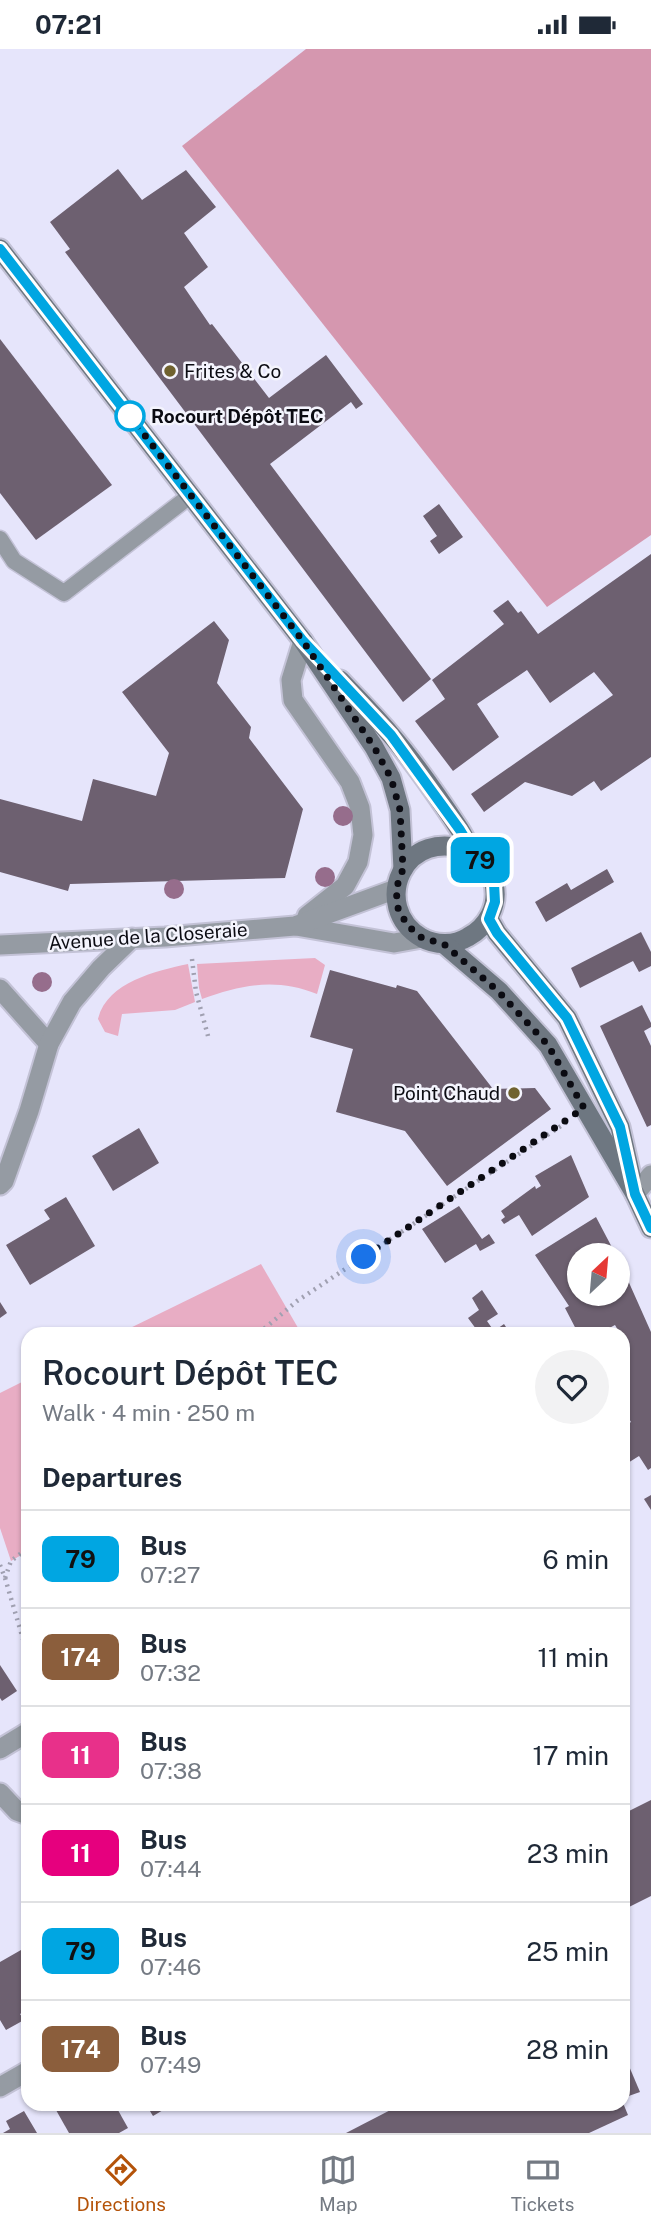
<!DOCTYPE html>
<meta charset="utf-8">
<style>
:root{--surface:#fff;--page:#f2f2f3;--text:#1f2937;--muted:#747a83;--line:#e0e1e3;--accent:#b45309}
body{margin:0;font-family:"Public Sans",sans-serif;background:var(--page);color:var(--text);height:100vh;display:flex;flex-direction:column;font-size:26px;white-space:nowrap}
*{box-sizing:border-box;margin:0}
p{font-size:23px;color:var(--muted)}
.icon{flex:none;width:38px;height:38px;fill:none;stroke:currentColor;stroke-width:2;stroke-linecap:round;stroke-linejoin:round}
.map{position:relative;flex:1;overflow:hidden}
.panel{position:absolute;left:21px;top:1278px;width:609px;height:784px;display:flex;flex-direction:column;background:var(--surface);border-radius:21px;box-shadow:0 2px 5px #0004}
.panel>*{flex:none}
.badge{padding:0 14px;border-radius:10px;font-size:24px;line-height:46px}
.needle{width:46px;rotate:26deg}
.tools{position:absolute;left:567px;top:1194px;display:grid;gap:14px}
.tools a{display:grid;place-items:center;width:63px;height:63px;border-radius:50%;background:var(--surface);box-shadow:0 2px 5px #0004;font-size:35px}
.you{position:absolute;width:35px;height:35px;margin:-18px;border:5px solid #fff;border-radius:50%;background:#1a73e8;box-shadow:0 0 0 10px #1a73e833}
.map>.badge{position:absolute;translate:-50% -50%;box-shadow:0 0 0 4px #fff}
h2{padding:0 21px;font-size:26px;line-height:63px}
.round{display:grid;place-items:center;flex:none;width:74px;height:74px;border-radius:37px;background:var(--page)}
.headline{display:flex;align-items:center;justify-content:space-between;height:119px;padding:0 21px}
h1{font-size:33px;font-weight:600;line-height:52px}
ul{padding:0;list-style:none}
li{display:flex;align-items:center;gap:21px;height:98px;padding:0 21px;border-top:2px solid var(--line)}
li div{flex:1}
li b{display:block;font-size:26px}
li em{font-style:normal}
li .badge{min-width:77px;font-weight:700;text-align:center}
.status{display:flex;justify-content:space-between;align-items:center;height:49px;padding:0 35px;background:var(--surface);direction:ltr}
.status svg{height:19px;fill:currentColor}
.menu{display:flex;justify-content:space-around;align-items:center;height:98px;border-top:2px solid var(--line);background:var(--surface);font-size:19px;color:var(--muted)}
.menu a{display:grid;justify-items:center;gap:4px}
.menu .selected{color:var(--accent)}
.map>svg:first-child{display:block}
.green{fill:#e8adc4}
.forest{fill:#d597af}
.building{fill:#6d6070}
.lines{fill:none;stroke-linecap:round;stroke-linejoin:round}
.service-casing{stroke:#c3c2d6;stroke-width:19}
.minor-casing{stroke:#c3c2d6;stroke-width:23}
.secondary-casing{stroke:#c3c2d6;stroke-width:23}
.path{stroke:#a0a0b1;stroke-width:4.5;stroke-dasharray:2 5;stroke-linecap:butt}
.service{stroke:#959ba3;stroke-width:16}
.minor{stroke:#959ba3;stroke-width:19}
.secondary{stroke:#6e7781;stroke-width:19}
.tree{fill:#966d8c}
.line-casing{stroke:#fff;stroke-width:16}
.line{stroke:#00a6e2;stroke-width:10}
.walk{stroke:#0b0b12;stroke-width:7;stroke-dasharray:0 12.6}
.poi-dot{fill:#70622f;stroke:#f4f4fd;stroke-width:2.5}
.stop-dot{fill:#fff;stroke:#00a6e2;stroke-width:3.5}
.labels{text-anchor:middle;stroke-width:5;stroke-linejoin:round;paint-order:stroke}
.poi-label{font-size:19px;fill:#0b0b12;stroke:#f4f4fd;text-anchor:start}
.stop-label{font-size:19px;font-weight:bold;fill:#0b0b12;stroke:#f4f4fd;text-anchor:start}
.street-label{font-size:19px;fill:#0b0b12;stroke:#f4f4fd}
</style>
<div class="status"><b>07:21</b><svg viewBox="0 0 49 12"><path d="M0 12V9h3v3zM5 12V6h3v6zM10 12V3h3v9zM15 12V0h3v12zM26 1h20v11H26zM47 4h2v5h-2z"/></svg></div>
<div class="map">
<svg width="651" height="2084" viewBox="0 0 651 2084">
<rect width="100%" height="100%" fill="#e6e5fb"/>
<g class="green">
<path d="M315,909L325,916L317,945C277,929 243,935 202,950L199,939L197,915Z"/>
<path d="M188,915L195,953L175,961L122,965L118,987L105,983L98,970C107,933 156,922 188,915Z"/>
<polygon points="261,1215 301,1284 120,1284"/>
<polygon points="28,1330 28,1502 11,1512 0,1479 0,1344"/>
</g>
<polygon class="forest" points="306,0 651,0 651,486 547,558 182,97"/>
<g class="building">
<polygon points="118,120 142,151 186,121 216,158 184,184 208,218 184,238 210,276 212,275 269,349 326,306 363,355 356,360 351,353 270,415 431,630 403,653 65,203 70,200 50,173"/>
<polygon points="0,290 112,436 36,491 0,444"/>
<polygon points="439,455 463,488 439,505 430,492 437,487 423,467"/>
<polygon points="651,505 651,708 601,742 594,732 572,747 525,733 484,763 471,745 613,646 594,623 550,654 527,621 477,655 499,688 453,722 415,672 445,650 432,631 504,575 493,562 508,551 518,564 521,562 538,585"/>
<polygon points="214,572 229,591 217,634 251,678 249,689 303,760 285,829 70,835 68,842 0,823 0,750 82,772 93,730 156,747 169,704 122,643"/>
<polygon points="607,820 614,833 546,873 535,853 567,834 571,841"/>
<polygon points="641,883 651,903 651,917 639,923 633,912 580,939 571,919"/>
<polygon points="330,921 396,939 397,936 417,942 493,1040 535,1039 551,1060 447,1137 405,1082 336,1063 353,1000 310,988"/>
<polygon points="642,956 651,974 651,978 644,982 651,997 651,1076 647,1078 600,977"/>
<polygon points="139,1079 159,1114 113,1142 92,1107"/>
<polygon points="571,1106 589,1148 532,1187 519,1166 504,1175 501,1171 505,1168 501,1162 535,1137 536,1140 541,1137 535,1127"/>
<polygon points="66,1148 95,1197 30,1236 6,1196 50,1170 44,1161"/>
<polygon points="459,1157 482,1190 489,1185 495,1194 480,1202 476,1195 445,1214 422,1180"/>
<polygon points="596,1168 616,1206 579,1206 579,1244 618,1244 618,1209 651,1283 651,1419 648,1421 639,1407 623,1417 623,1378 631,1373 623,1360 623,1284 616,1284 619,1283 615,1276 600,1284 578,1284 565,1259 569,1257 535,1206"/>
<polygon points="482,1241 498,1265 487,1272 494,1282 504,1275 510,1284 479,1284 468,1269 479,1261 472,1249"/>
<polygon points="0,1253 7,1264 0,1269"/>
<polygon points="651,1446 651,1461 644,1450"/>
<polygon points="0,1616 17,1642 2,1652 0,1649"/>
<polygon points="651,1751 651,1847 623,1861 623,1765"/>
<polygon points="28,1897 28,1960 20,1965 24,1971 6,1981 0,1971 0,1913"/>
<polygon points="623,2003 640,2043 623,2049"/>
<polygon points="52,2054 114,2054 128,2079 119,2084 69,2084"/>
<polygon points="145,2054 175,2054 153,2067"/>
<polygon points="227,2054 238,2054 240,2057 231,2061"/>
<polygon points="404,2054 623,2054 628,2066 589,2084 346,2084"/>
<polygon points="24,2062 37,2084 3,2084 10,2080 6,2072"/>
</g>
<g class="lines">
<g class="service-casing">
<polyline id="service" points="0,490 14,512 64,544 191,446"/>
</g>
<g class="minor-casing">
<g id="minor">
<polyline points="303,592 291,631 293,651 350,733 360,759 363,786 358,813 345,837 307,867"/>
<polyline points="296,877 394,894 422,889"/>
<polyline points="0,896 165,888 295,877 396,840"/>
<polyline points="0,940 49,995"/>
<polyline points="0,1136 4,1132 29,1062 49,995 72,953 101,919 132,889"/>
<polyline points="635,1145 651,1126"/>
<polyline points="0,1700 28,1683"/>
<polyline points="0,1744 17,1762 28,1766"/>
<polyline points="0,2038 28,2022"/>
</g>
</g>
<g class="secondary-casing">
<g id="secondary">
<polyline points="0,200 303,592 374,698 391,729 400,761 403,820"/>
<path d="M340,631C357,649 375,667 391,686C416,715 439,749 460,781C465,789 468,797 474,804C481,814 491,821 494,835C499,857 487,878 468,888C455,896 437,897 422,889C369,859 403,772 474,804"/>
<polyline points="489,870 497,884 567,969 620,1078 631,1127"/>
<polyline points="444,895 499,942 548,996 635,1145 651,1179"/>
</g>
</g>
<g class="path">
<polyline points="192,910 196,943 208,987"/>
<polyline points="259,1284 297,1252 567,1073"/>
<polyline points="0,1516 5,1529 11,1512 28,1499"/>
<polyline points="5,1529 28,1607"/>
</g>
<use href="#service" class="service"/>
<use href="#minor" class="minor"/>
<use href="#secondary" class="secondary"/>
</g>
<g class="tree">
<circle cx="343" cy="767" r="10"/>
<circle cx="325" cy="828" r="10"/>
<circle cx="174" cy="840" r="10"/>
<circle cx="42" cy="933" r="10"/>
</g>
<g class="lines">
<g class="line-casing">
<polyline id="line" points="0,200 303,592 391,686 460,781 474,804 486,817 494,834 495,853 489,870 497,884 567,969 620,1078 635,1145 651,1179"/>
</g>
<use href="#line" class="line"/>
<polyline class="walk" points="130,367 303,592 374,698 391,729 400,761 403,820 396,840 398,859 407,876 422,889 444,895 499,943 548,996 584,1059 364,1208"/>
</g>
<g class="poi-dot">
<circle cx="170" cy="322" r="7"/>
<circle cx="514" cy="1044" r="7"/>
</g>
<circle class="stop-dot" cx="130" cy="367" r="14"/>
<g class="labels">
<g class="poi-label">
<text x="184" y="329">Frites &amp; Co</text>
<text x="500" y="1051" text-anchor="end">Point Chaud</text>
</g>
<g class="stop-label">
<text x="151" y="374">Rocourt Dépôt TEC</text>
</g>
<g class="street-label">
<text transform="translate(148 887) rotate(-4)" y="7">Avenue de la Closeraie</text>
</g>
</g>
</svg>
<div class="tools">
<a><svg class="needle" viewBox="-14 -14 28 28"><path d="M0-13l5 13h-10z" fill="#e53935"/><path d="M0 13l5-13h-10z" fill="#747a83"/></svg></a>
</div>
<div class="you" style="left:364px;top:1208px"></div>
<b class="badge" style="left:480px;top:811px;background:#00a6e2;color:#111">79</b>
<section class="panel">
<div class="headline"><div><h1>Rocourt Dépôt TEC</h1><p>Walk · 4 min · 250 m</p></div><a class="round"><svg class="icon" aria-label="heart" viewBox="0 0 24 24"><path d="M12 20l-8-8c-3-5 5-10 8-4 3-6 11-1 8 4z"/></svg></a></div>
<h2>Departures</h2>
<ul>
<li><span class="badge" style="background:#00a6e2;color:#111">79</span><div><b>Bus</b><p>07:27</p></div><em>6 min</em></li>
<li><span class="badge" style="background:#8b5e3c;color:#fff">174</span><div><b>Bus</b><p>07:32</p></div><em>11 min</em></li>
<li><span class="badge" style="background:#e8308a;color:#fff">11</span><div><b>Bus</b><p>07:38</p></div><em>17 min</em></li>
<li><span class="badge" style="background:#e6007e;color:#fff">11</span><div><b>Bus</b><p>07:44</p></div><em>23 min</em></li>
<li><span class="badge" style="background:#00a6e2;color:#111">79</span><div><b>Bus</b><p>07:46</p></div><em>25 min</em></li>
<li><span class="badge" style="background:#8b5e3c;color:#fff">174</span><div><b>Bus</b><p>07:49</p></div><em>28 min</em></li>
</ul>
</section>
</div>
<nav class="menu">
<a class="selected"><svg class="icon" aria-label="directions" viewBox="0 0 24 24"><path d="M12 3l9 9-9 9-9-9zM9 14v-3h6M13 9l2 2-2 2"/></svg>Directions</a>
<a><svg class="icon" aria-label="map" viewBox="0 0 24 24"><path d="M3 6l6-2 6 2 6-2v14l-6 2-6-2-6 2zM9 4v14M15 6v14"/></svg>Map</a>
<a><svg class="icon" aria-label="tickets" viewBox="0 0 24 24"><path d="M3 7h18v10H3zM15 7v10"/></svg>Tickets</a>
</nav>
